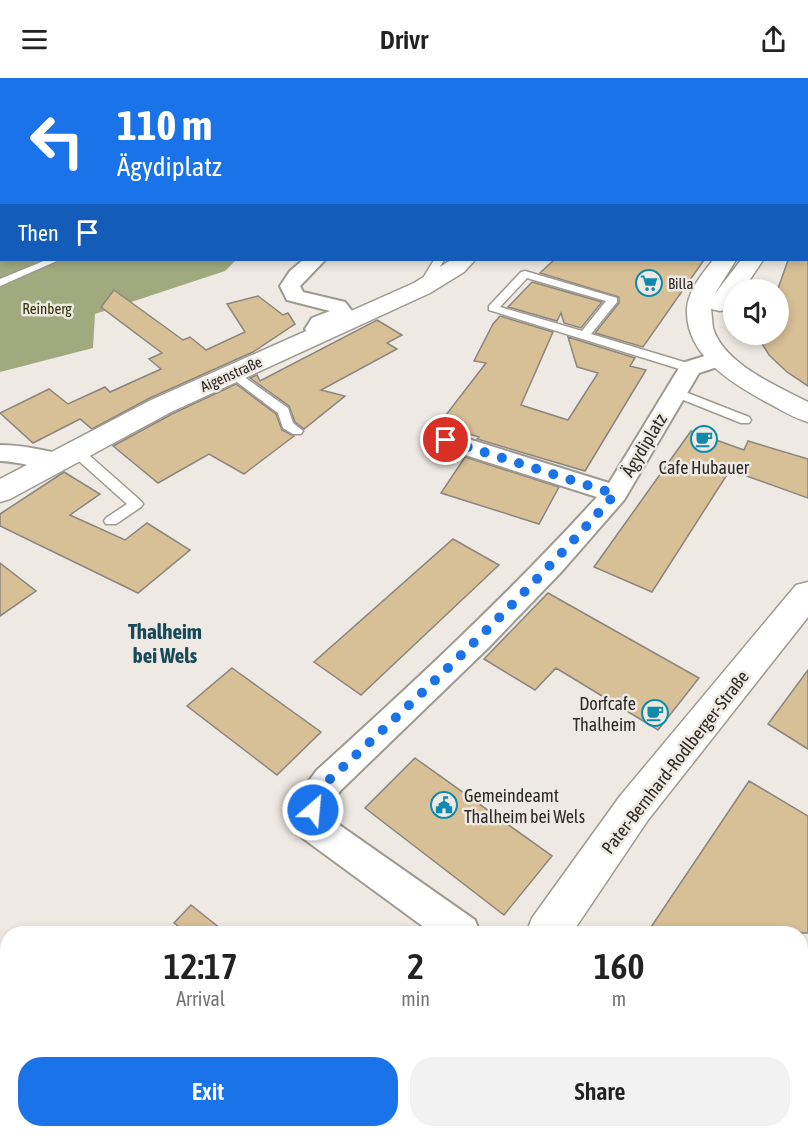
<!DOCTYPE html>
<meta charset="utf-8">
<style>
body{margin:0;font-family:"Asap Condensed",sans-serif;background:#f2f2f2;color:#222;height:100vh;display:flex;flex-direction:column;font-size:22px;white-space:nowrap}
*{box-sizing:border-box;margin:0}
p{font-size:20px;color:#767676}
.icon{flex:none;width:33px;height:33px;fill:none;stroke:currentColor;stroke-width:2;stroke-linecap:round;stroke-linejoin:round}
.map{position:relative;flex:1;overflow:hidden}
.side{position:absolute;left:0px;top:848px;width:808px;height:212px;display:flex;flex-direction:column;background:#fff;border-radius:24px 24px 0 0;box-shadow:0 3px 9px #0003}
.side>*{flex:none}
.banner{position:absolute;left:0px;top:0px;width:808px;height:183px;box-shadow:0 3px 9px #0003;background:#1a73e8;color:#fff;overflow:hidden}
.fabs{position:absolute;left:723px;top:201px;display:grid;gap:12px}
.fabs a{display:grid;place-items:center;width:66px;height:66px;border-radius:50%;background:#fff;box-shadow:0 3px 9px #0003;font-size:30px}
.pin{position:absolute;display:grid;place-items:center;width:51px;height:51px;color:#fff;margin:-26px;border:3px solid #fff;border-radius:50%;box-shadow:0 2px 6px #0007}
.me{position:absolute;width:66px;margin:-33px;rotate:27deg;stroke-linejoin:round;filter:drop-shadow(0 0 4px #0008)}
.turn{display:flex;align-items:center;gap:21px;height:126px;padding:0 18px;font-size:27px}
.turn .icon{width:78px;height:78px;stroke-width:2.5}
.turn b{display:block;font-size:42px;line-height:51px}
.then{display:flex;align-items:center;height:57px;padding:0 18px;background:#0003;gap:12px;font-size:22px}
.eta{display:flex;justify-content:space-evenly;align-items:center;height:102px;text-align:center}
.eta b{font-size:36px;font-weight:600;line-height:42px}
.primary-button{display:flex;gap:12px;margin-top:auto;padding:12px 18px}
.primary-button a{flex:1;height:69px;border-radius:24px;background:#1a73e8;color:#fff;font-size:24px;font-weight:600;line-height:69px;text-align:center}
.primary-button a+a{background:#f2f2f2;color:#222}
header{display:flex;justify-content:space-between;align-items:center;height:78px;padding:0 18px;background:#fff;font-size:27px;font-weight:600}
.map>svg:first-child{display:block}
</style>
<header><svg class="icon" aria-label="menu" viewBox="0 0 24 24"><path d="M4 6h16M4 12h16M4 18h16"/></svg>Drivr<svg class="icon" aria-label="share" viewBox="0 0 24 24"><path d="M12 15V3M7 8l5-5 5 5M5 13v7h14v-7"/></svg></header>
<div class="map">
<svg width="808" height="1058" viewBox="0 0 808 1058">
<rect width="100%" height="100%" fill="#eee9e2"/>
<path fill="#a1aa7f" d="M256 0H626V1L254 2Z
M0 98 2 182H236L225 193 95 236 93 270 0 294Z"/>
<path fill="#d7bf96" stroke="#8a857e" stroke-width="1.5" d="M554 182H704L643 269 595 255 619 225V219L540 195Z
M788 182H808V308L787 294 769 277 756 256H778V211Z
M532 204 602 224 581 250 564 245 561 235 557 243 508 229Z
M114 212 183 262 190 259 206 272 245 254 227 226 258 218 283 237 288 235 295 246 253 274 150 320 92 351 80 341 33 365 0 335 49 311 68 326 105 309 110 314 161 291 149 281 162 275 101 229Z
M500 238 553 254 521 327 568 342 598 295 577 289 568 259 635 280 630 288 646 292 585 393 477 361 479 359 439 346 486 285 474 283 493 246Z
M377 242 402 257 387 265 397 271 321 312 345 318 304 351 295 344 289 328 250 300 257 297 260 303Z
M236 306 276 336 282 352 294 358 244 396 209 376 158 405 113 368 172 336Z
M691 353 744 372 748 363 808 381V420L730 392 652 514 594 489Z
M465 379 559 409 539 446 441 415Z
M64 394 100 416 70 437 125 462 147 445 190 472 138 515 0 448V436Z
M453 461 499 487 361 617 314 584Z
M0 485 36 513 0 538Z
M548 515 699 600 658 652 556 590 535 612 484 581Z
M232 590 321 654 277 697 187 628Z
M808 592V671L768 646Z
M415 680 552 778 504 837 365 730Z
M749 703 808 738V855H647Z
M191 827 226 855H187L174 845Z"/>
<g fill="none" stroke-linecap="round" stroke-linejoin="round">
<defs>
<path id="lane" d="M808 40V46L807 47V41Z
M46 182H59L0 208V201Z
M434 182H444L426 212H418L417 210Z
M525 193 617 220V224L591 256 694 287 696 290 690 294 686 293 489 232V228L521 194ZM527 200 606 223 582 253 500 229Z
M233 291 288 330 293 345 303 353 301 356H293L283 350 278 335 229 298 227 295Z
M675 310 749 339 751 342 749 345H741L671 317V311Z
M76 369 81 370 141 423 143 426 141 429 116 446H106L104 443 106 440 127 426 71 376 70 373 71 370Z"/>
<path id="street" d="M31 0H52L53 2H32Z
M78 0H95L77 2Z
M512 0H528V2H513Z
M303 182H325L300 208 303 214 345 224 352 233 347 242 328 249 332 256 329 261C317 263 312 261 305 251L312 240 330 233 287 222 280 208 290 193Z
M718 274 726 276 729 281 726 286 699 295 624 422 563 492 489 569 341 712 332 724 328 739 475 842 480 855H432L297 756 292 745 305 708 317 692C414 604 509 516 597 419L437 368 434 362 437 356 446 354 609 405 682 285Z
M0 367C22 367 44 372 65 377L68 383 65 389C45 394 21 383 0 383Z"/>
<path id="secondary" d="M807 99H808V111H807Z
M451 182H475L464 194 430 215 171 334 10 421 0 424V401L151 322 414 205Z
M713 182H736L714 217 741 182H763L743 212H734V224L729 231 720 233 711 231C712 237 712 244 713 250 724 286 777 308 808 324V344C794 340 783 333 770 326 734 307 685 278 687 231 688 213 702 196 713 182Z
M808 504V539L648 742 572 855H526L532 840 620 718 796 507Z
M414 1052H462L460 1058H411Z"/>
</defs>
<use href="#lane" stroke="#9e9a92" stroke-width="3"/>
<use href="#street" stroke="#9e9a92" stroke-width="4"/>
<use href="#secondary" stroke="#9e9a92" stroke-width="3"/>
<use href="#lane" fill="#fff" fill-rule="evenodd"/>
<use href="#street" fill="#fff" fill-rule="evenodd"/>
<use href="#secondary" fill="#fff" fill-rule="evenodd"/>
</g>
<g fill="none" stroke-linecap="round" stroke-linejoin="round">
<path stroke="#1a73e8" stroke-width="10" stroke-dasharray="0 18" d="M313 732 317 718 329 702C428 610 526 518 615 416L446 362"/>
</g>
<defs>
<symbol id="supermarket-ring" viewBox="-11 -11 22 22"><circle r="9.5" fill="#eee9e2" stroke="#0f8aad" stroke-width="1.5"/><path d="M-6-5.5h2.5l.6 2H6L4.5 2H-2.5L-4.4-4H-6ZM-1.5 3.2a1.3 1.3 0 1 0 .1 0ZM3 3.2a1.3 1.3 0 1 0 .1 0Z" fill="#0f8aad"/></symbol>
<symbol id="cafe-ring" viewBox="-11 -11 22 22"><circle r="9.5" fill="#eee9e2" stroke="#0f8aad" stroke-width="1.5"/><path d="M-5.5-4.5H6V0H3Q3 3.5 0 3.5H-2.5Q-5.5 3.5-5.5 0ZM3-3.2v2h1.7v-2ZM-6 4.5H4V6H-6Z" fill="#0f8aad"/></symbol>
<symbol id="civic-ring" viewBox="-11 -11 22 22"><circle r="9.5" fill="#eee9e2" stroke="#0f8aad" stroke-width="1.5"/><path d="M-.6-6.5H3V-4.5H.6V-3L4-1V1h2V6H-6V1h2V-1L-.6-3ZM-1.2 2.5V6h2.4V2.5Z" fill="#0f8aad"/></symbol>
</defs>
<g fill-rule="evenodd">
<use href="#supermarket-ring" x="634" y="190" width="30" height="30"/>
<use href="#cafe-ring" x="689" y="346" width="30" height="30"/>
<use href="#cafe-ring" x="640" y="620" width="30" height="30"/>
<use href="#civic-ring" x="429" y="712" width="30" height="30"/>
</g>
<g text-anchor="middle" dominant-baseline="central" stroke-width="5" stroke-linejoin="round" paint-order="stroke">
<g font-size="15" fill="#2c2a27" stroke="#eee9e2" text-anchor="start">
<text x="668" y="205">Billa</text>
</g>
<g font-size="15" fill="#2d3400" stroke="#eee9e2">
<text x="47" y="230">Reinberg</text>
</g>
<g font-size="15" fill="#2c2a27" stroke="#eee9e2">
<text transform="translate(231 296) rotate(-24)">Aigenstraße</text>
</g>
<g font-size="18" fill="#2c2a27" stroke="#eee9e2">
<text transform="translate(644 367) rotate(-59)">Ägydiplatz</text>
<text transform="translate(675 684) rotate(-52)">Pater-Bernhard-Rodlberger-Straße</text>
</g>
<g font-size="18" fill="#2c2a27" stroke="#eee9e2">
<text x="704" y="389">Cafe Hubauer</text>
<text x="636" y="625" text-anchor="end">Dorfcafe<tspan x="636" dy="21">Thalheim</tspan></text>
<text x="464" y="717" text-anchor="start">Gemeindeamt<tspan x="464" dy="21">Thalheim bei Wels</tspan></text>
</g>
<g font-size="21" font-weight="bold" fill="#16495a" stroke="#eee9e2">
<text x="165" y="553">Thalheim<tspan x="165" dy="24">bei Wels</tspan></text>
</g>
</g>
</svg>
<div class="fabs">
<a><svg class="icon" aria-label="sound" viewBox="0 0 24 24"><path d="M4 9h4l5-4v14l-5-4H4zM17 9q2 3 0 6"/></svg></a>
</div>
<div class="pin" style="left:446px;top:362px;background:#d93025"><svg class="icon" aria-label="arrive" viewBox="0 0 24 24"><path d="M6 21V4h12l-3 4 3 4H6"/></svg></div>
<svg class="me" style="left:313px;top:732px" viewBox="-20 -20 40 40"><circle r="17" fill="#1a73e8" stroke="#fff" stroke-width="3"/><path d="M0-11L8 9 0 5-8 9z" fill="#fff"/></svg>
<div class="banner">
<div class="turn"><svg class="icon" aria-label="left" viewBox="0 0 24 24"><path d="M17 20v-9H6M10 6l-5 5 5 5"/></svg><div><b>110 m</b>Ägydiplatz</div></div>
<div class="then">Then<svg class="icon" aria-label="arrive" viewBox="0 0 24 24"><path d="M6 21V4h12l-3 4 3 4H6"/></svg></div>
</div>
<section class="side">
<div class="eta">
<div><b>12:17</b><p>Arrival</p></div>
<div><b>2</b><p>min</p></div>
<div><b>160</b><p>m</p></div>
</div>
<div class="primary-button"><a>Exit</a><a>Share</a></div>
</section>
</div>
